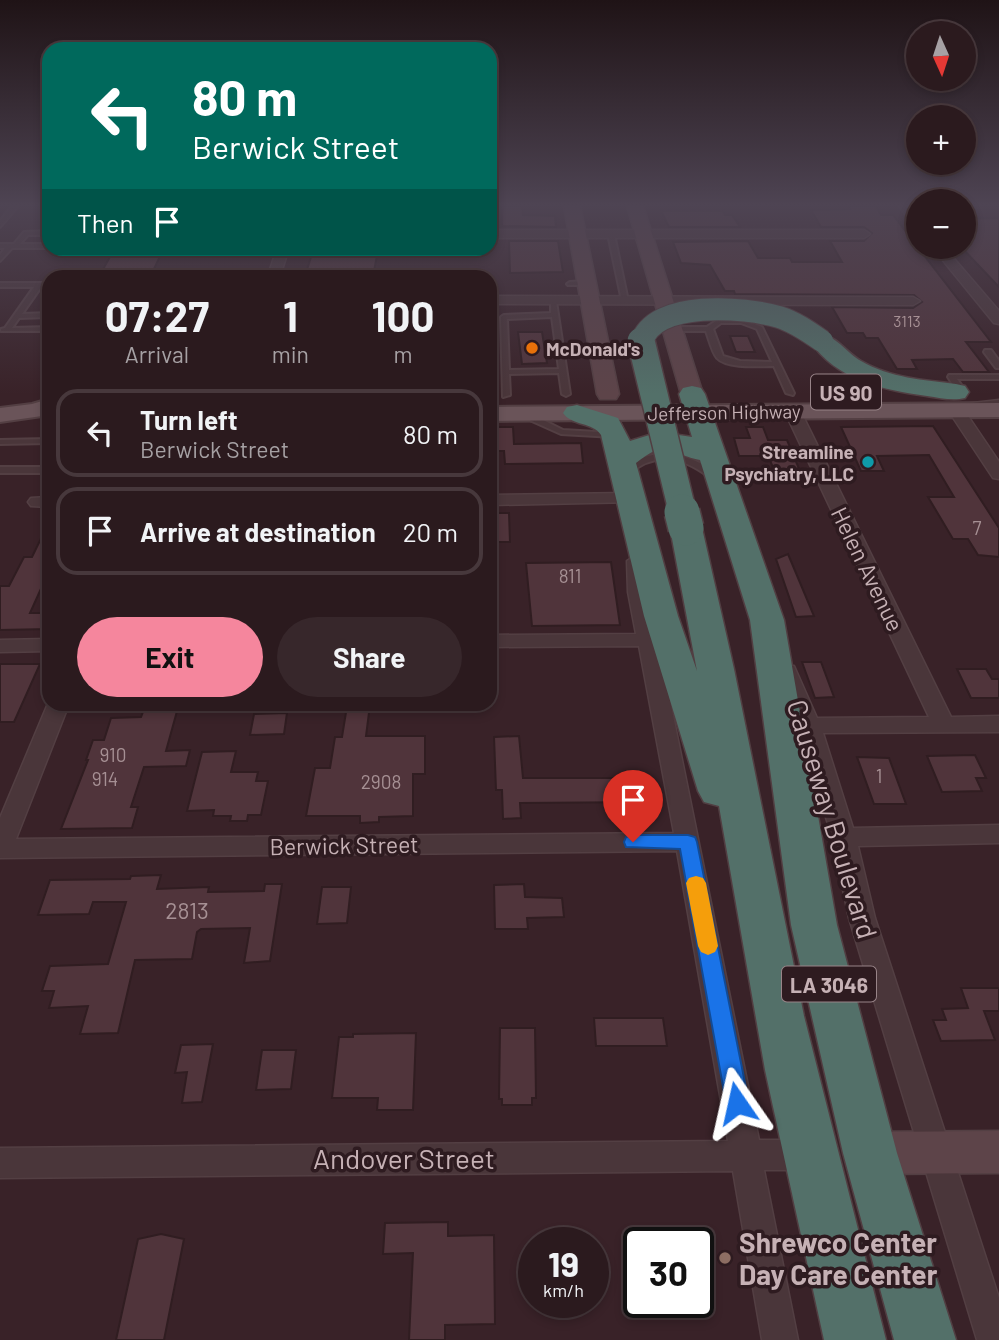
<!DOCTYPE html>
<meta charset="utf-8">
<style>
body{margin:0;font-family:Barlow,sans-serif;background:#37272b;color:#f1f3f6;height:100vh;display:flex;flex-direction:column;font-size:26px;white-space:nowrap}
*{box-sizing:border-box;margin:0}
p{font-size:23px;color:#a6a1a4}
.icon{flex:none;width:38px;height:38px;fill:none;stroke:currentColor;stroke-width:2;stroke-linecap:round;stroke-linejoin:round}
.map{position:relative;flex:1;overflow:hidden}
.drawer{position:absolute;left:42px;top:270px;width:455px;height:441px;display:flex;flex-direction:column;background:#2b1a1e;border-radius:21px;box-shadow:0 4px 10px #0003,0 0 0 2px #47383c}
.drawer>*{flex:none}
.top-card{position:absolute;left:42px;top:42px;width:455px;height:214px;border-radius:21px;box-shadow:0 4px 10px #0003,0 0 0 2px #47383c;background:#00695c;color:#fff;overflow:hidden}
.needle{width:46px;rotate:177deg}
.fabs{position:absolute;left:906px;top:21px;display:grid;gap:14px}
.fabs a{display:grid;place-items:center;width:70px;height:70px;border-radius:50%;background:#2b1a1e;box-shadow:0 4px 10px #0003,0 0 0 2px #47383c;font-size:35px}
.speed{position:absolute;left:518px;top:1227px;display:flex;gap:14px;font-size:35px;font-weight:700;text-align:center}
.speed>*{display:grid;place-content:center;width:91px;height:91px;border-radius:50%;background:#2b1a1e;box-shadow:0 4px 10px #0003,0 0 0 2px #47383c;line-height:1}
.speed small{font-size:18px;font-weight:400}
.speed .limit{border:4px solid #111;border-radius:10px;background:#fff;color:#111}
.pin{position:absolute;display:grid;place-items:center;width:60px;height:60px;color:#fff;margin:-72px -30px;border-radius:50% 50% 50% 0;rotate:-45deg;box-shadow:0 0 7px #0007}
.pin .icon{rotate:45deg}
.me{position:absolute;width:77px;margin:-38px;rotate:349deg;stroke-linejoin:round;filter:drop-shadow(0 0 5px #0008)}
.turn{display:flex;align-items:center;gap:24px;height:147px;padding:0 35px;font-size:32px}
.turn .icon{width:91px;height:91px;stroke-width:2.5}
.turn b{display:block;font-size:49px;line-height:60px}
.then{display:flex;align-items:center;height:66px;padding:0 35px;background:#0003;gap:14px;font-size:26px}
.eta{display:flex;justify-content:space-evenly;align-items:center;height:119px;text-align:center}
.eta b{font-size:42px;font-weight:700;line-height:49px}
.cta{display:flex;gap:14px;margin-top:auto;padding:14px 35px}
.cta a{flex:1;height:80px;border-radius:42px;background:#f5869d;color:#111;font-size:28px;font-weight:700;line-height:80px;text-align:center}
.cta a+a{background:#37272b;color:#f1f3f6}
ul{padding:0;list-style:none}
li{display:flex;align-items:center;gap:21px;height:88px;margin:0 14px 10px;padding:0 21px;border:4px solid #47383c;border-radius:21px}
li div{flex:1}
li b{display:block;font-size:26px}
li em{font-style:normal}
.map>svg:first-child{display:block}
</style>
<div class="map">
<svg width="999" height="1340" viewBox="0 0 999 1340">
<rect width="100%" height="100%" fill="#392228"/>
<path fill="#50343b" stroke="#301d21" stroke-width="2" d="M502 206H522L523 215 555 216 556 227 502 226Z
M849 206H876L881 215H893L991 342H966L989 372H963L953 359 912 360 917 369H897L878 338H866L863 333H847L832 307 913 308 922 302 914 295 735 294 734 291H725L710 265 681 263 673 242 748 241 758 258H790L792 262H842L830 241H864L872 233 864 227H821L811 210 850 209Z
M661 211H723L725 215H732L740 227H669Z
M999 218V287L963 249 964 219Z
M509 241H558L563 272 510 273Z
M115 248H164L153 271H102Z
M377 256 373 276H305L311 257Z
M518 332H542L547 363 522 364Z
M730 336H748L755 352H736Z
M933 426 999 528V557L978 555 968 539H953L928 497H954L929 455 877 456 884 471H861L841 427Z
M490 427H513L514 444 581 443 583 463 505 464 504 451H490Z
M746 427H763L768 440H787L800 471 775 472 768 456H739L734 438H750Z
M490 513H509L510 542H490Z
M49 522V571L30 613H49V629L0 630V586H9L24 557H32Z
M788 554 814 616 796 617 776 559Z
M611 562 620 625 532 626 526 563Z
M802 662H821L834 697 815 698Z
M0 664H40L14 722H0Z
M957 669H986L992 679H999V698H971Z
M146 704H179L166 751 190 750 186 766 144 767 131 807H138L132 828 61 829 88 760H86L93 740H104L111 718 141 717Z
M370 705 366 736H425V774H413V816L379 817V822L360 823V816H306L315 768H330L335 737H342L347 706Z
M287 713 284 734 250 735 254 714Z
M519 736 523 778H649L652 802 520 803 521 818 503 819 502 790H496L494 737Z
M236 751 231 772H258L256 781H268L261 815H248L247 821H230L231 816H213L214 810 187 811 202 752Z
M975 755 986 778H976L982 791 942 792 927 756Z
M857 757 889 758 906 804H874Z
M161 875 157 889 209 887 208 892 264 891 265 884H282L270 961 244 963 250 928 201 929 197 932 192 959 135 960 118 1033 80 1034 88 1006 49 1008 54 991H42L50 966 108 964 126 902H93L89 914 38 915 50 880 130 879 131 876Z
M524 884 525 897 562 898 564 917 527 918 528 929H495L494 885Z
M322 887H351L347 923 317 924Z
M961 988H999V1011H984L995 1040 941 1041 933 1020H946L942 1009 968 1008Z
M594 1018H663L667 1046H596Z
M500 1028H535L536 1098H532V1105H502V1099H499Z
M416 1033 413 1110H377L378 1098H332L339 1037H353V1034Z
M213 1044 202 1102 182 1103 187 1072 175 1073 181 1045Z
M262 1050H296L291 1089 256 1090Z
M448 1222V1236L494 1235 495 1324 445 1325V1340H409L413 1253 383 1254 385 1223Z
M161 1234 184 1239 164 1340H116L138 1239Z"/>
<g fill="none" stroke-linecap="round" stroke-linejoin="round">
<defs>
<path id="lane" d="M12 206H18L0 227V221Z
M49 231V235H28L20 244H49V248H12L0 261V255L5 248H0V244H14L24 232Z
M611 232 614 234 628 301 625 303 622 301 608 234Z
M220 248H284L286 250 283 252Z
M114 274 117 276H108L109 275Z
M142 274 145 276H136L137 275Z
M570 282 586 281 589 283 586 285H568L567 284Z
M0 283H49V287H41L22 314 49 313V317L19 318 12 328 49 327V331H1V329L5 328 34 287H0Z
M551 300 556 301 570 394 566 396 562 394 559 373 509 374 510 395 503 397 501 317 504 315 551 313ZM552 317 559 369 509 370 507 319Z
M719 319H742L762 327 794 393 793 395 786 393 774 366C760 366 727 369 717 358 712 352 709 339 706 331H674L671 329 674 327H707ZM721 323H741L757 329 772 362 740 361 723 356 713 329Z
M985 350H991L999 361V368H996L984 352Z
M949 375H999V379H957L966 392 962 394H959L948 377Z
M523 413H529L563 430 614 433 618 435 614 437 561 434 523 417Z
M49 439V443L0 444V440Z
M657 454C679 454 700 459 716 475L712 478 709 477C683 457 655 451 629 474H623L622 472C632 461 642 457 657 454Z
M0 467H49V473H0Z"/>
<path id="street" d="M899 206H910L919 216V227L915 226Z
M490 230H864L870 234 864 238H490Z
M932 247H944L999 311V324L994 323Z
M277 248H289L280 276H268Z
M490 296 913 297 920 301 913 305 490 304Z
M999 400V410L966 413 999 462V479L993 478 948 410 956 405Z
M793 407 801 412 951 717 999 716V732L823 733 853 828 999 825V843L858 846 875 918 999 1298V1340H977L849 918 832 837 798 726 776 671 780 666H794L817 718 929 717 785 412Z
M630 493 636 494 639 498 636 502 490 505V495Z
M49 497V507L31 506 28 502 31 498Z
M636 555 645 561 648 592 759 1140H809L820 1144 825 1155 820 1166 809 1170H764L798 1340H762L733 1171 0 1178V1148L728 1141 677 851 0 858V818L49 701V704H69L16 839 674 833 639 646 490 647V635L636 634 628 592 627 561Z
M49 639V651L0 652V640Z"/>
<path id="secondary" d="M564 206H580L619 394 616 399H600L597 394Z
M627 206H643L703 394 700 399H684L681 394Z
M999 1131V1173L870 1174 854 1168 848 1153 854 1138 870 1132Z"/>
<path id="primary" d="M49 399V415L0 422V408L32 404Z
M999 403V417L490 421V407Z"/>
<path id="highway" d="M822 334C838 338 847 353 861 361 890 378 924 380 956 384L965 386 969 392 965 398C953 401 940 398 927 396 883 390 836 380 810 341L813 336Z
M692 386 701 388 705 394 784 620 837 925 897 1153 956 1340H894L843 1153 791 925 750 620 700 460C669 454 668 437 636 463L678 616 697 671 670 528 675 521 686 519 697 521 702 528 734 669 804 1016 886 1340H824L765 1070 719 806 704 802 698 791 644 616 601 435C593 422 572 426 563 413L567 407 577 405 618 418 630 441 659 432 692 437 679 394 683 388Z"/>
</defs>
<use href="#lane" stroke="#533f43" stroke-width="4"/>
<use href="#street" stroke="#533f43" stroke-width="3"/>
<use href="#secondary" stroke="#533f43" stroke-width="3"/>
<use href="#primary" stroke="#533f43" stroke-width="4"/>
<use href="#highway" stroke="#513e42" stroke-width="3"/>
<use href="#lane" fill="#4a363a" fill-rule="evenodd"/>
<use href="#street" fill="#4a363a" fill-rule="evenodd"/>
<use href="#secondary" fill="#5d4449" fill-rule="evenodd"/>
<use href="#primary" fill="#6a5459" fill-rule="evenodd"/>
<use href="#highway" fill="#537069" fill-rule="evenodd"/>
<defs>
<path id="highway-bridge-far2" d="M641 343C654 299 745 307 779 317 795 322 809 332 822 341"/>
<path id="highway-bridge-far1" d="M641 341 683 514"/>
<path id="highway-bridge" d="M682 512 686 528"/>
</defs>
<use href="#highway-bridge-far2" stroke="#513e42" stroke-width="24" stroke-linecap="butt"/>
<use href="#highway-bridge-far1" stroke="#513e42" stroke-width="30" stroke-linecap="butt"/>
<use href="#highway-bridge" stroke="#513e42" stroke-width="38" stroke-linecap="butt"/>
<use href="#highway-bridge-far2" stroke="#537069" stroke-width="22"/>
<use href="#highway-bridge-far1" stroke="#537069" stroke-width="27"/>
<use href="#highway-bridge" stroke="#537069" stroke-width="35"/>
</g>
<linearGradient id="sky" x2="0" y2="1"><stop stop-color="#1f1316"/><stop offset="0.52" stop-color="#4e4453"/><stop offset="1" stop-color="#4e4453" stop-opacity="0"/></linearGradient>
<rect width="999" height="394" fill="url(#sky)"/>
<path fill="#1a73e8" stroke="#114b97" stroke-width="2" d="M633 835H688L695 837 697 842 749 1103 746 1110 737 1113 729 1110 726 1103 680 849 626 847 624 842 626 837Z"/>
<path fill="#f59e0b" d="M696 876 703 878 706 883 718 946 715 952 708 955 701 952 698 946 686 883 689 878Z"/>
<circle fill="#e8710a" stroke="#2e1b20" stroke-width="2.5" cx="532" cy="348" r="7"/>
<circle fill="#0f9aa8" stroke="#2e1b20" stroke-width="2.5" cx="868" cy="462" r="7"/>
<circle fill="#8d6e63" stroke="#2e1b20" stroke-width="2.5" cx="725" cy="1258" r="7"/>
<g text-anchor="middle" dominant-baseline="central" stroke-width="7" stroke-linejoin="round" paint-order="stroke">
<g font-size="16" fill="#a69094">
<text x="907" y="320">3113</text>
</g>
<g font-size="19" font-weight="bold" fill="#c6b1b5" stroke="#2e1b20" text-anchor="start">
<text x="546" y="348">McDonald's</text>
<text x="854" y="451" text-anchor="end">Streamline<tspan x="854" dy="22">Psychiatry, LLC</tspan></text>
</g>
<g font-size="19" fill="#c6b1b5" stroke="#2e1b20">
<text transform="translate(724 412) rotate(-1)">Jefferson Highway</text>
</g>
<g font-size="19" fill="#a69094">
<text x="977" y="527">7</text>
<text x="570" y="575">811</text>
<text x="113" y="754">910</text>
<text x="879" y="775">1</text>
<text x="105" y="778">914</text>
<text x="381" y="781">2908</text>
</g>
<g fill="#2e1b20" stroke="#988488" stroke-width="2">
<rect x="811" y="374.5" width="70" height="35" rx="5"/>
<rect x="782" y="966.5" width="94" height="35" rx="5"/>
</g>
<g font-size="21" font-weight="bold" fill="#c6b1b5">
<text x="846" y="392">US 90</text>
<text x="829" y="984">LA 3046</text>
</g>
<g font-size="23" fill="#c6b1b5" stroke="#2e1b20">
<text transform="translate(868 569) rotate(64)">Helen Avenue</text>
<text transform="translate(344 845) rotate(-1)">Berwick Street</text>
</g>
<g font-size="23" fill="#a69094">
<text x="187" y="910">2813</text>
</g>
<g font-size="28" fill="#c6b1b5" stroke="#2e1b20">
<text transform="translate(833 819) rotate(73)">Causeway Boulevard</text>
<text x="404" y="1158">Andover Street</text>
</g>
<g font-size="28" font-weight="bold" fill="#c6b1b5" stroke="#2e1b20" text-anchor="start">
<text x="739" y="1242">Shrewco Center<tspan x="739" dy="32">Day Care Center</tspan></text>
</g>
</g>
</svg>
<div class="fabs">
<a><svg class="needle" viewBox="-14 -14 28 28"><path d="M0-13l5 13h-10z" fill="#e53935"/><path d="M0 13l5-13h-10z" fill="#a6a1a4"/></svg></a>
<a>+</a>
<a>−</a>
</div>
<div class="speed"><div>19<small>km/h</small></div><div class="limit">30</div></div>
<div class="pin" style="left:633px;top:842px;background:#d93025"><svg class="icon" aria-label="arrive" viewBox="0 0 24 24"><path d="M6 21V4h12l-3 4 3 4H6"/></svg></div>
<svg class="me" style="left:737px;top:1103px" viewBox="-20 -20 40 40"><path d="M0-17L14 15 0 8-14 15z" fill="#1a73e8" stroke="#fff" stroke-width="4"/></svg>
<div class="top-card">
<div class="turn"><svg class="icon" aria-label="left" viewBox="0 0 24 24"><path d="M17 20v-9H6M10 6l-5 5 5 5"/></svg><div><b>80 m</b>Berwick Street</div></div>
<div class="then">Then<svg class="icon" aria-label="arrive" viewBox="0 0 24 24"><path d="M6 21V4h12l-3 4 3 4H6"/></svg></div>
</div>
<section class="drawer">
<div class="eta">
<div><b>07:27</b><p>Arrival</p></div>
<div><b>1</b><p>min</p></div>
<div><b>100</b><p>m</p></div>
</div>
<ul>
<li><svg class="icon" aria-label="left" viewBox="0 0 24 24"><path d="M17 20v-9H6M10 6l-5 5 5 5"/></svg><div><b>Turn left</b><p>Berwick Street</p></div><em>80 m</em></li>
<li><svg class="icon" aria-label="arrive" viewBox="0 0 24 24"><path d="M6 21V4h12l-3 4 3 4H6"/></svg><div><b>Arrive at destination</b></div><em>20 m</em></li>
</ul>
<div class="cta"><a>Exit</a><a>Share</a></div>
</section>
</div>
